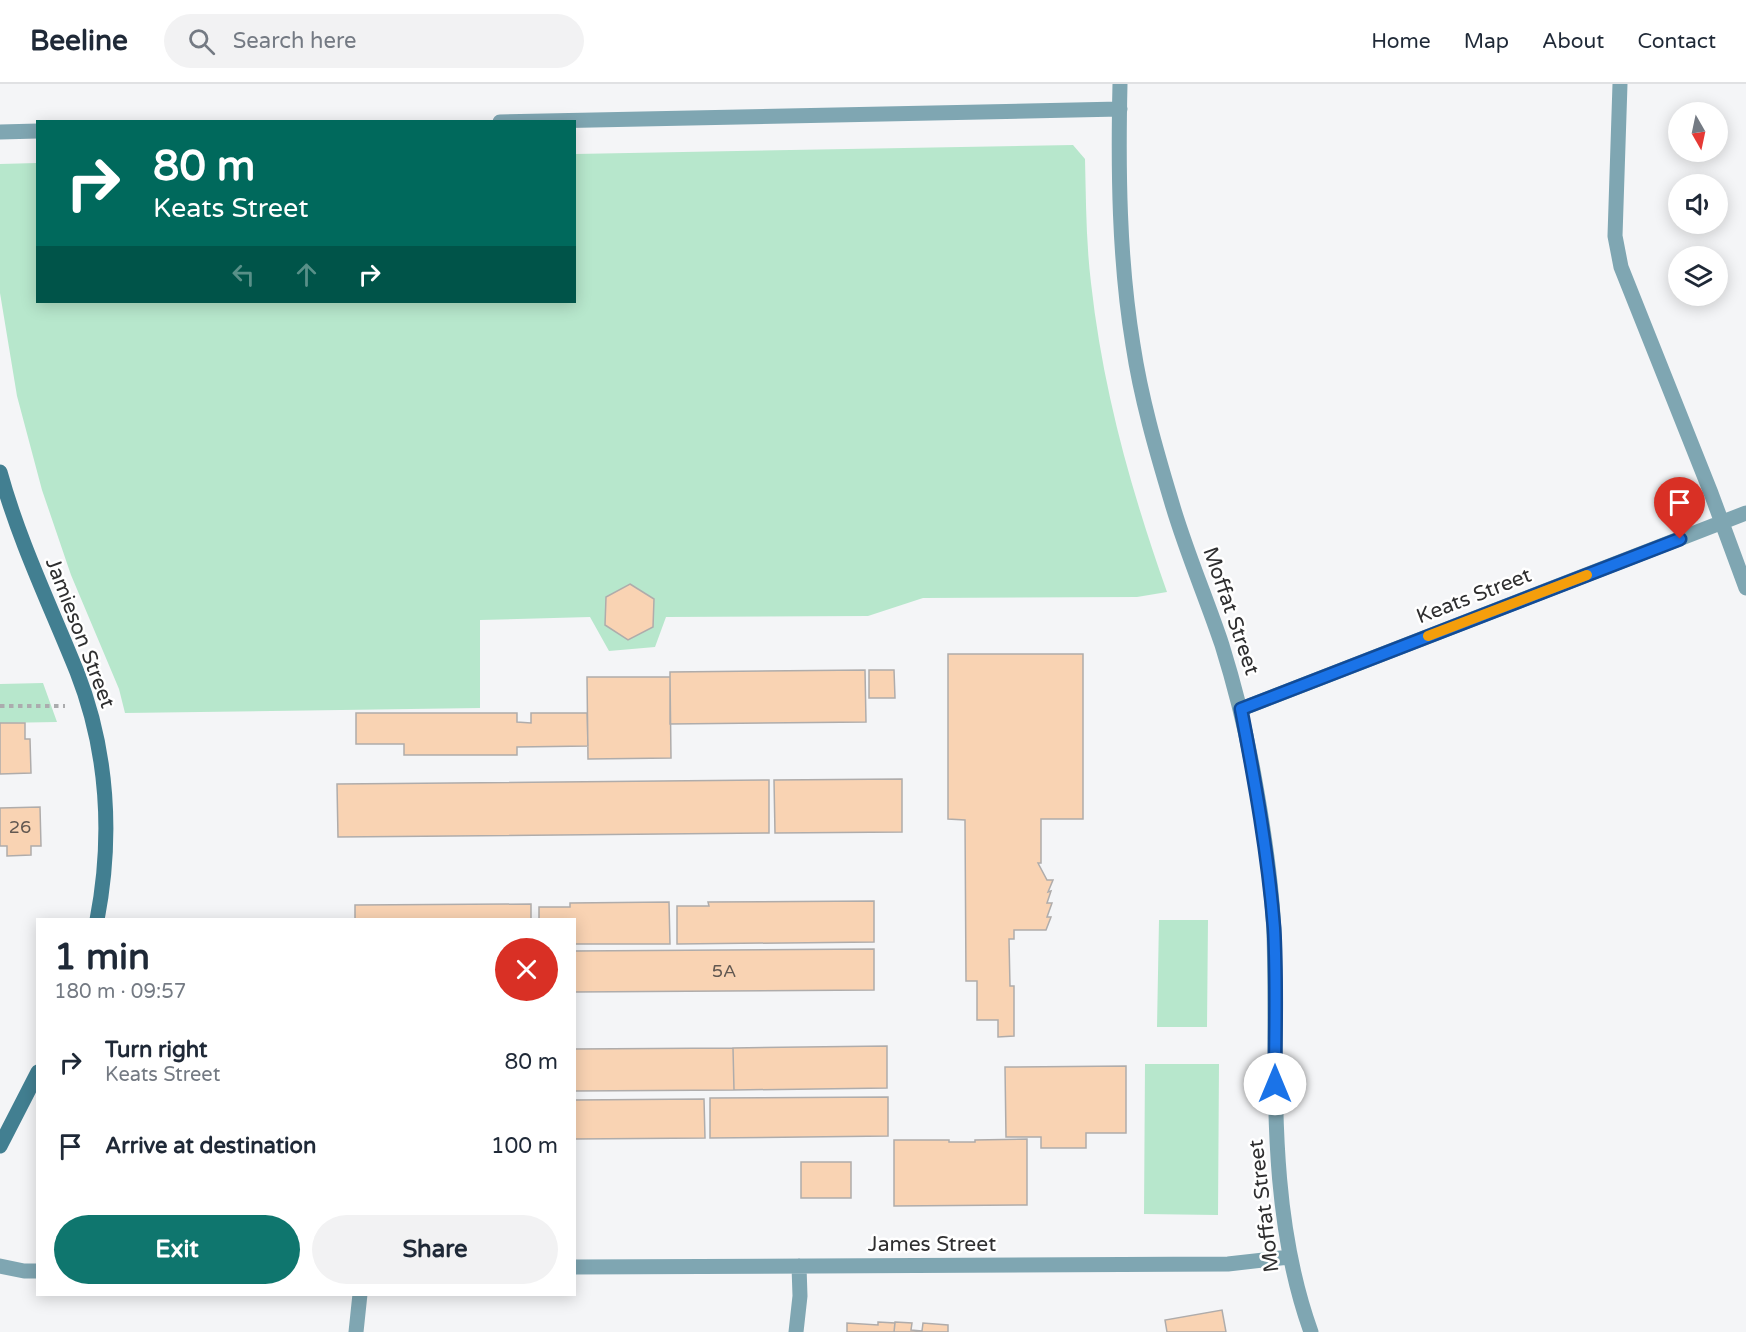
<!DOCTYPE html>
<meta charset="utf-8">
<style>
body{margin:0;font-family:"Varela Round",sans-serif;background:#f2f2f3;color:#1f2937;height:100vh;display:flex;flex-direction:column;font-size:22px;white-space:nowrap}
*{box-sizing:border-box;margin:0}
p{font-size:20px;color:#747a83}
.icon{flex:none;width:33px;height:33px;fill:none;stroke:currentColor;stroke-width:2;stroke-linecap:round;stroke-linejoin:round}
.map{position:relative;flex:1;overflow:hidden}
.sheet{position:absolute;left:36px;top:834px;width:540px;height:378px;display:flex;flex-direction:column;background:#fff;border-radius:0px;box-shadow:0 3px 15px #0003}
.sheet>*{flex:none}
.guide{position:absolute;left:36px;top:36px;width:540px;height:183px;border-radius:0px;box-shadow:0 3px 15px #0003;background:#00695c;color:#fff;overflow:hidden}
.needle{width:39px;rotate:171deg}
.controls{position:absolute;left:1668px;top:18px;display:grid;gap:12px}
.controls a{display:grid;place-items:center;width:60px;height:60px;border-radius:50%;background:#fff;box-shadow:0 3px 15px #0003;font-size:30px}
.pin{position:absolute;display:grid;place-items:center;width:51px;height:51px;color:#fff;margin:-62px -26px;border-radius:50% 50% 50% 0;rotate:-45deg;box-shadow:0 0 6px #0007}
.pin .icon{rotate:45deg}
.me{position:absolute;width:66px;margin:-33px;rotate:0deg;stroke-linejoin:round;filter:drop-shadow(0 0 4px #0008)}
.turn{display:flex;align-items:center;gap:21px;height:126px;padding:0 18px;font-size:27px}
.turn .icon{width:78px;height:78px;stroke-width:2.5}
.turn b{display:block;font-size:42px;line-height:51px}
.lanes{display:flex;align-items:center;height:57px;padding:0 18px;background:#0003;justify-content:center;gap:30px;direction:ltr}
.lanes .off{opacity:.35}
.round{display:grid;place-items:center;flex:none;width:63px;height:63px;border-radius:32px;background:#f2f2f3}
.head{display:flex;align-items:center;justify-content:space-between;height:102px;padding:0 18px}
h1{font-size:36px;font-weight:700;line-height:45px}
.cta{display:flex;gap:12px;margin-top:auto;padding:12px 18px}
.cta a{flex:1;height:69px;border-radius:36px;background:#0f766e;color:#fff;font-size:24px;font-weight:700;line-height:69px;text-align:center}
.cta a+a{background:#f2f2f3;color:#1f2937}
ul{padding:0;list-style:none}
li{display:flex;align-items:center;gap:18px;height:84px;padding:0 18px}
li div{flex:1}
li b{display:block;font-size:22px}
li em{font-style:normal}
header{display:flex;align-items:center;gap:36px;box-sizing:border-box;height:84px;padding:0 30px;background:#fff;border-bottom:2px solid #e0e1e3}
header strong{font-size:28px}
nav{display:flex;gap:33px;margin-inline-start:auto;font-size:21px}
.search{width:420px;height:54px;background:#f2f2f3;display:flex;align-items:center;gap:15px;box-sizing:border-box;padding:0 21px;border-radius:33px;color:#747a83;font-size:22px}
.map>svg:first-child{display:block}
</style>
<header>
<strong>Beeline</strong>
<div class="search"><svg class="icon" aria-label="search" viewBox="0 0 24 24"><circle cx="10" cy="10" r="6"/><path d="M15 15l6 6"/></svg>Search here</div>
<nav><a>Home</a><a>Map</a><a>About</a><a>Contact</a></nav>
</header>
<div class="map">
<svg width="1746" height="1248" viewBox="0 0 1746 1248">
<rect width="100%" height="100%" fill="#f4f5f7"/>
<path fill="#b7e7cc" d="M1073 61 1085 75C1086 116 1086 158 1091 199 1103 307 1131 406 1167 508L1137 513 923 514 868 532 666 533 655 563 609 567 590 533 480 536V624L125 629 119 605 71 491 42 406 17 312 0 209V80L37 79 38 218H574L575 70Z
M43 599 57 638 0 639V600Z
M1159 836H1208L1207 943H1157Z
M1145 980H1219L1218 1131 1144 1130Z"/>
<path fill="#f9d3b3" stroke="#afacab" stroke-width="1.5" d="M630 500 654 515 653 543 628 556 605 541 606 513Z
M948 570H1083V735H1041V779H1038L1047 796H1053L1048 808 1051 807 1047 819H1052L1047 833H1051L1046 846H1014V855H1009L1010 902H1014V952L998 953V936H977V897H966L965 736 948 735Z
M865 586 866 638 670 640V588Z
M869 586H894L895 614H869Z
M587 593H670L671 674 588 675Z
M356 629H517V638L531 639V629H587L588 662 517 663V671H404V660H356Z
M0 639H25V655H30L31 689 0 690Z
M902 695V748L775 749 774 696Z
M769 696V749L338 753 337 700Z
M40 723 41 762H31V771L7 772V762H0V724Z
M874 817V858L677 860V822H709L708 818Z
M669 818 670 860H574V836H539V823H570V819Z
M531 820V836H355V821Z
M874 865V906L574 908V867Z
M887 962V1004L734 1006 733 964Z
M733 964 734 1006 574 1007V965Z
M1126 982V1049H1086V1064H1041V1053H1006L1005 983Z
M888 1013V1052L710 1054V1014Z
M704 1015 705 1054 574 1055V1016Z
M1027 1055V1121L894 1122V1056H949V1058H975V1056Z
M801 1078H851V1114H801Z
M1222 1226 1226 1248H1167L1165 1236Z
M878 1238 895 1239 894 1248H847V1239L878 1241Z
M895 1238 912 1239 911 1246 922 1247 923 1239 948 1241V1248H894Z"/>
<g fill="none" stroke-linecap="round" stroke-linejoin="round">
<path stroke="#abacae" stroke-width="4" stroke-dasharray="4.5 4.5" stroke-linecap="butt" d="M0 622H65"/>
<path stroke="#7fa6b2" stroke-width="15" d="M1120 0C1118 86 1119 176 1133 261 1141 314 1156 366 1171 416 1185 465 1206 513 1222 561 1236 606 1247 651 1255 697 1264 747 1272 799 1274 850 1278 983 1265 1120 1311 1248
M1620 0 1615 152 1621 183 1711 409 1746 504
M500 38 1120 25
M0 48 38 47
M1241 625 1746 429
M0 1182 24 1187H38
M574 1183 1228 1180 1289 1173
M356 1248 360 1210
M796 1248 800 1212 799 1182"/>
<path stroke="#427f91" stroke-width="15" d="M0 388C19 457 50 521 77 588 108 667 113 753 97 836
M0 1062 38 988"/>
</g>
<g fill="none" stroke-linecap="round" stroke-linejoin="round">
<defs>
<path id="route" d="M1275 1000C1275 948 1277 896 1274 844 1268 770 1255 698 1241 625L1680 455"/>
</defs>
<use href="#route" stroke="#114b97" stroke-width="15"/>
<use href="#route" stroke="#1a73e8" stroke-width="10"/>
<path stroke="#f59e0b" stroke-width="10" d="M1428 552 1587 491"/>
</g>
<g text-anchor="middle" dominant-baseline="central" stroke-width="5" stroke-linejoin="round" paint-order="stroke">
<g font-size="18" fill="#625851">
<text x="20" y="743">26</text>
<text x="724" y="887">5A</text>
</g>
<g font-size="21" fill="#2f2f30" stroke="#fff">
<text transform="translate(1474 512) rotate(-21)">Keats Street</text>
<text transform="translate(1231 527) rotate(71)">Moffat Street</text>
<text transform="translate(80 549) rotate(69)">Jamieson Street</text>
<text transform="translate(1264 1122) rotate(-97)">Moffat Street</text>
<text x="932" y="1160">James Street</text>
</g>
</g>
</svg>
<div class="controls">
<a><svg class="needle" viewBox="-14 -14 28 28"><path d="M0-13l5 13h-10z" fill="#e53935"/><path d="M0 13l5-13h-10z" fill="#747a83"/></svg></a>
<a><svg class="icon" aria-label="sound" viewBox="0 0 24 24"><path d="M4 9h4l5-4v14l-5-4H4zM17 9q2 3 0 6"/></svg></a>
<a><svg class="icon" aria-label="layers" viewBox="0 0 24 24"><path d="M12 4l9 5-9 5-9-5zM3 14l9 5 9-5"/></svg></a>
</div>
<div class="pin" style="left:1680px;top:455px;background:#d93025"><svg class="icon" aria-label="arrive" viewBox="0 0 24 24"><path d="M6 21V4h12l-3 4 3 4H6"/></svg></div>
<svg class="me" style="left:1275px;top:1000px" viewBox="-20 -20 40 40"><circle r="19" fill="#fff"/><path d="M0-13L10 11 0 6-10 11z" fill="#1a73e8"/></svg>
<div class="guide">
<div class="turn"><svg class="icon" aria-label="right" viewBox="0 0 24 24"><path d="M7 20v-9h11M14 6l5 5-5 5"/></svg><div><b>80 m</b>Keats Street</div></div>
<div class="lanes"><svg class="icon off" aria-label="left" viewBox="0 0 24 24"><path d="M17 20v-9H6M10 6l-5 5 5 5"/></svg><svg class="icon off" aria-label="ahead" viewBox="0 0 24 24"><path d="M12 20V5M6 11l6-6 6 6"/></svg><svg class="icon" aria-label="right" viewBox="0 0 24 24"><path d="M7 20v-9h11M14 6l5 5-5 5"/></svg></div>
</div>
<section class="sheet">
<div class="head"><div><h1>1 min</h1><p>180 m · 09:57</p></div><a class="round" style="background:#d93025;color:#fff"><svg class="icon" aria-label="close" viewBox="0 0 24 24"><path d="M6 6l12 12M18 6L6 18"/></svg></a></div>
<ul>
<li><svg class="icon" aria-label="right" viewBox="0 0 24 24"><path d="M7 20v-9h11M14 6l5 5-5 5"/></svg><div><b>Turn right</b><p>Keats Street</p></div><em>80 m</em></li>
<li><svg class="icon" aria-label="arrive" viewBox="0 0 24 24"><path d="M6 21V4h12l-3 4 3 4H6"/></svg><div><b>Arrive at destination</b></div><em>100 m</em></li>
</ul>
<div class="cta"><a>Exit</a><a>Share</a></div>
</section>
</div>
